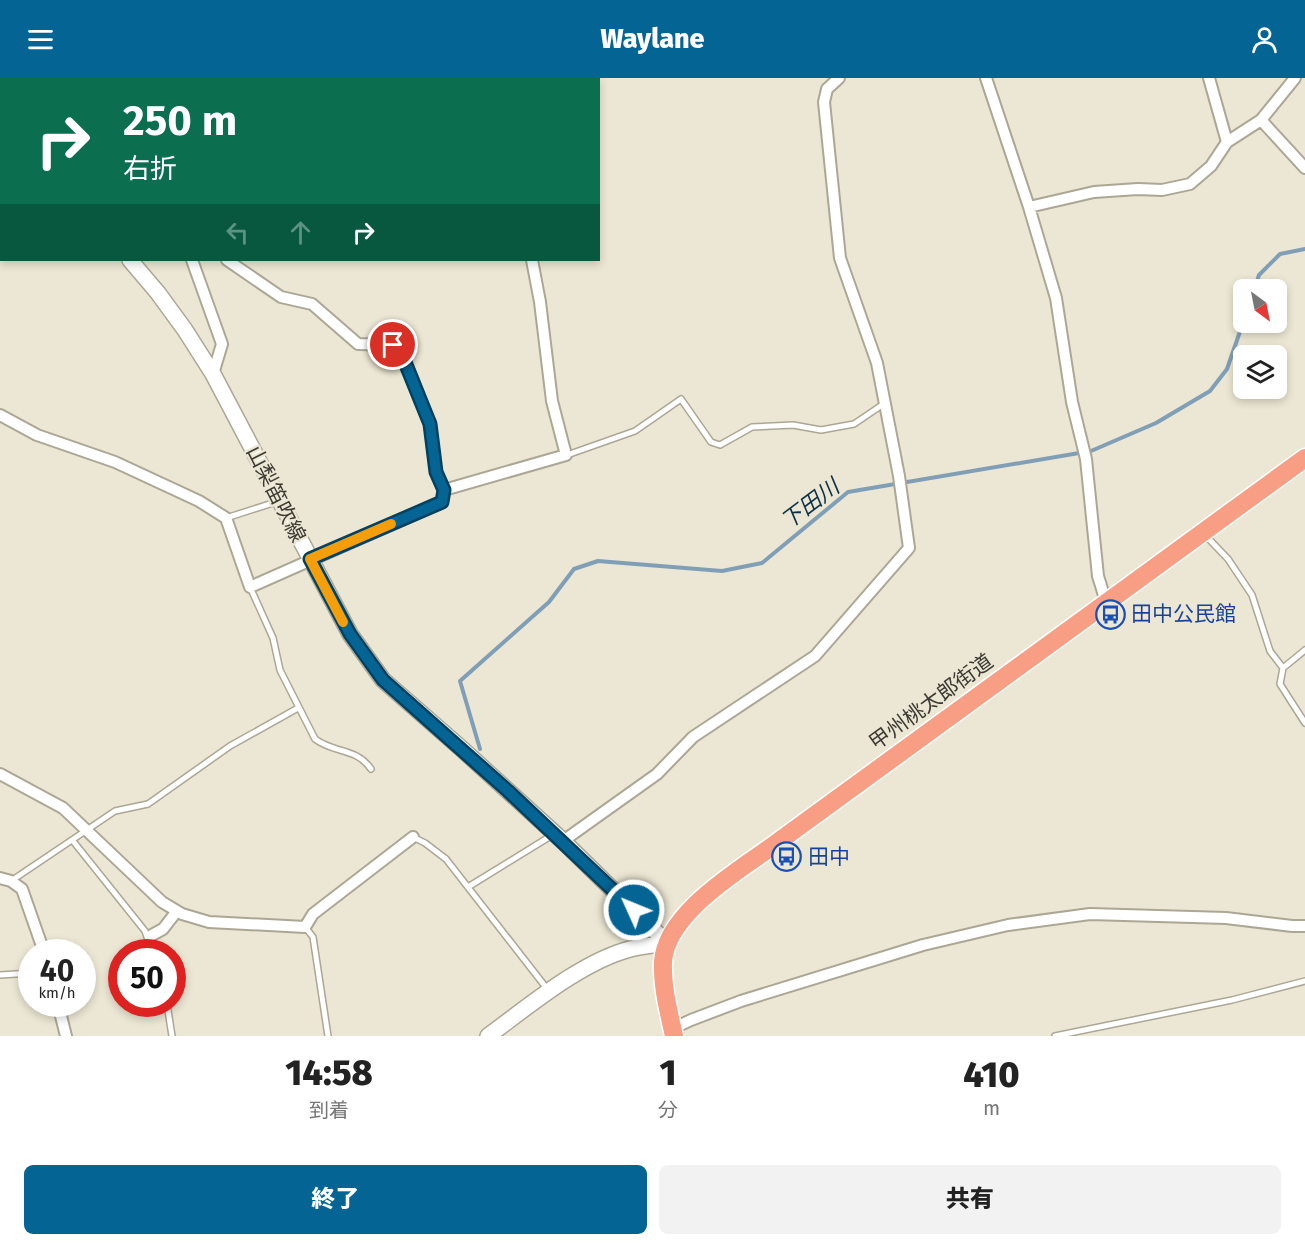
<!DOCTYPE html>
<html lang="ja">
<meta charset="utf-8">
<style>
body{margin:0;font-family:"Fira Sans","Noto Sans JP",sans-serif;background:#f2f2f2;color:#222;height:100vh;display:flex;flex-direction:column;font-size:22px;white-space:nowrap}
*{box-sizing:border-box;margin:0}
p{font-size:20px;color:#767676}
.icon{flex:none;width:33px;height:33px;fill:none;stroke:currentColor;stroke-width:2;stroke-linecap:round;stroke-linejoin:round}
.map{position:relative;height:958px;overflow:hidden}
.drawer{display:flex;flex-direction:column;background:#fff;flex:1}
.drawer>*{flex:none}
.hud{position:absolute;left:0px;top:0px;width:600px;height:183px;box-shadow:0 3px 9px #0003;background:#0b6e4f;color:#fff;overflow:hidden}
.needle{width:39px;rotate:148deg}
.tools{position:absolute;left:1233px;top:201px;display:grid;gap:12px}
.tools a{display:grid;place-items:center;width:54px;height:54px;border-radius:9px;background:#fff;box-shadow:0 3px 9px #0003;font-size:30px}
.speed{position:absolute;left:18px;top:861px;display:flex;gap:12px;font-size:30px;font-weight:700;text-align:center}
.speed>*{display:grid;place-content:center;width:78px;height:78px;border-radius:50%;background:#fff;box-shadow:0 3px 9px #0003;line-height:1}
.speed small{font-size:15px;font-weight:400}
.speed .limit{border:9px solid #d22;background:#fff;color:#111}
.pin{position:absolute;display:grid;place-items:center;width:51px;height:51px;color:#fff;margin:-26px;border:3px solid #fff;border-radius:50%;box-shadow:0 2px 6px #0007}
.me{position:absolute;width:66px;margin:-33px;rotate:314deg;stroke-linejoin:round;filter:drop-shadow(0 0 4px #0008)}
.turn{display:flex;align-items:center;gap:21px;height:126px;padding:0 24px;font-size:27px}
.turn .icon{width:78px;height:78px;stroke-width:2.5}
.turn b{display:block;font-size:42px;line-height:51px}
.lanes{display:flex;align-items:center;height:57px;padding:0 24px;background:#0003;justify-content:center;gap:30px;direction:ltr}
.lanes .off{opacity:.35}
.eta{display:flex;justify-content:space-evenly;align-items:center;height:102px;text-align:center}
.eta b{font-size:36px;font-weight:800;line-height:42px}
.button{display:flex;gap:12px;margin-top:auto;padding:12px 24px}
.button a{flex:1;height:69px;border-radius:9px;background:#046494;color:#fff;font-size:24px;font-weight:800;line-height:69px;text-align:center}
.button a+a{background:#f2f2f2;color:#222}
header{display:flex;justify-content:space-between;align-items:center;height:78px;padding:0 24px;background:#046494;color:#fff;font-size:27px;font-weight:800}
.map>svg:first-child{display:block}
</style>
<header><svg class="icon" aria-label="menu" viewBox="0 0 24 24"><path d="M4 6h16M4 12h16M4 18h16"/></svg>Waylane<svg class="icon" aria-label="person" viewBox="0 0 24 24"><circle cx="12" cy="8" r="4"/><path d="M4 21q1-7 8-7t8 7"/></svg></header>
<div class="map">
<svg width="1305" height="958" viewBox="0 0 1305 958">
<rect width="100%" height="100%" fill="#ece7d4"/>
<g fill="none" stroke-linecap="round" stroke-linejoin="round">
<path stroke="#809fb7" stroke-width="4" d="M1254 212 1259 197 1280 176 1305 171
M480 671 460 603 549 524 574 491 598 483 722 493 762 485 848 414 1091 373 1156 345 1210 313 1227 291 1244 242"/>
<defs>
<path id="service" d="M378 2 381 0
M567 377 635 353 681 321 711 364 720 367 752 349 793 347 821 352 854 346 885 325
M226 440 279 423
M1206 458 1228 481 1252 517 1270 573 1283 590 1280 606 1305 645
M250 509 273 560 280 592 315 661C335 676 356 669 371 691
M1283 590 1305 572
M413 759 425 765 446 781 548 912
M73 763 145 853 152 874
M11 803 115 733 148 726 230 668 298 630
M468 809 554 756
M305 849 313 859 328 958
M0 897 32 895
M167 926 172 958
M1055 958 1232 922 1305 903"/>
<path id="minor" d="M96 0 97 2
M534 0V2
M986 0 1029 129 1056 220 1072 324 1086 381 1098 498 1106 524
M1209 0 1227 64
M1261 42 1305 90
M1029 129 1094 114 1138 111 1162 112 1190 106 1211 88 1227 64 1261 42 1295 0
M192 182 222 266 213 296
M227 182 281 219 312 226 358 266 393 267 401 272 430 346 436 394 444 412
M0 337 37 357 115 384 199 423 226 440 250 509 442 424 444 412 566 377 552 323 540 224 532 182
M0 696 63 730 162 824 182 836 209 844 305 849 313 836 413 759
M563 763 657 696 693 659 815 578 909 470 899 398 877 285 840 180 824 24 827 11 839 0
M0 800 11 803 22 811 44 874
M152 857 163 851 177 833
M58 926 66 958
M672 951 691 942 741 923 923 867 1008 847 1090 836 1226 840 1292 848H1305"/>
<path id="secondary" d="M0 26 2 28
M130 182 158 215 185 252 213 296 350 556 383 602 462 671 563 763 667 865
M488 958C529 928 581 884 630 871 642 868 655 867 667 865"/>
<path id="trunk" d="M674 958C669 935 662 909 663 884 666 836 735 795 771 769L1305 380"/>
</defs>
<use href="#service" stroke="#aca795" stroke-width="8"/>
<use href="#minor" stroke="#aca795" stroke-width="14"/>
<use href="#secondary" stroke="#aca795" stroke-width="18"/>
<use href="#trunk" stroke="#fff" stroke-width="21"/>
<use href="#service" stroke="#fff" stroke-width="5"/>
<use href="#minor" stroke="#fff" stroke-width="10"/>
<use href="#secondary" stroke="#fff" stroke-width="15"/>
<use href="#trunk" stroke="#f79e84" stroke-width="18"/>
</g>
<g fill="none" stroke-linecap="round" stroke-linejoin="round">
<defs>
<path id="route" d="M393 267 400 272 430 346 436 394 444 412 442 424 310 481 350 556 383 602 508 713 634 832"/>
</defs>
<use href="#route" stroke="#034160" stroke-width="15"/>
<use href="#route" stroke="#046494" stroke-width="10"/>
<path stroke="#f59e0b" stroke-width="10" d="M343 544 310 481 391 446"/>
</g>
<defs>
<symbol id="bus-ring" viewBox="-11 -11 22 22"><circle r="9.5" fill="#ece7d4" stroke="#1a4fb4" stroke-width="1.5"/><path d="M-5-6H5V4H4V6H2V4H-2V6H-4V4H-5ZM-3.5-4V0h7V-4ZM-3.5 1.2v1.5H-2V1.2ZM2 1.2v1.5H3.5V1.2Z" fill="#1a4fb4"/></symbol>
</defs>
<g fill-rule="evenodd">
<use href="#bus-ring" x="1094" y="520" width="33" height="33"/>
<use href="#bus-ring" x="770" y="762" width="33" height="33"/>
</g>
<g text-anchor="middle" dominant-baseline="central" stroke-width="4.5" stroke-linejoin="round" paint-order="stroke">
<g font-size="21" fill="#3c3a33" stroke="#ece7d4">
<text transform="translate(276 416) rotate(63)">山梨笛吹線</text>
<text transform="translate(931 624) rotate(-36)">甲州桃太郎街道</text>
</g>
<g font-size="21" fill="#164399" stroke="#ece7d4" text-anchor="start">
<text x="1131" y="536">田中公民館</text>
<text x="808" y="779">田中</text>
</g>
<g font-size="22" font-style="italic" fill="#0e314a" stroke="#ece7d4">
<text transform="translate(810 426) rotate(-37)">下田川</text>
</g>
</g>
</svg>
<div class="tools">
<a><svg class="needle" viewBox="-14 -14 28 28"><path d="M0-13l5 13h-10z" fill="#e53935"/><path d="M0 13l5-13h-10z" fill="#767676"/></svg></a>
<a><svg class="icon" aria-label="layers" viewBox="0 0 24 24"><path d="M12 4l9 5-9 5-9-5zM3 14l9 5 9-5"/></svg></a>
</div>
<div class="speed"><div>40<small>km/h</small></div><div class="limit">50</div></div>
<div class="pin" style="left:393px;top:267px;background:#d93025"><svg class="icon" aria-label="arrive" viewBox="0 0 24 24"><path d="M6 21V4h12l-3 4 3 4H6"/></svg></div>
<svg class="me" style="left:634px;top:832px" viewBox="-20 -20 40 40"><circle r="17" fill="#046494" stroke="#fff" stroke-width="3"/><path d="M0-11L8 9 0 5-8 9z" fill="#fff"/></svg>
<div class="hud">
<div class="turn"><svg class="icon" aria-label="right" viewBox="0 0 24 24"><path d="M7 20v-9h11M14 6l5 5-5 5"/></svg><div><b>250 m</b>右折</div></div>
<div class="lanes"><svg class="icon off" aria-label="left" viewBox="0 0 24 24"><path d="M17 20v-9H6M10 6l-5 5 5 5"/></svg><svg class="icon off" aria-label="ahead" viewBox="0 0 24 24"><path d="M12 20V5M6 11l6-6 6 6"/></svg><svg class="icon" aria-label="right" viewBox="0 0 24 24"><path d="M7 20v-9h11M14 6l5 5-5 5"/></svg></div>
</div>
</div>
<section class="drawer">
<div class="eta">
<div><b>14:58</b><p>到着</p></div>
<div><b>1</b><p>分</p></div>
<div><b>410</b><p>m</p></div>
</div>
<div class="button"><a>終了</a><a>共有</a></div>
</section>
